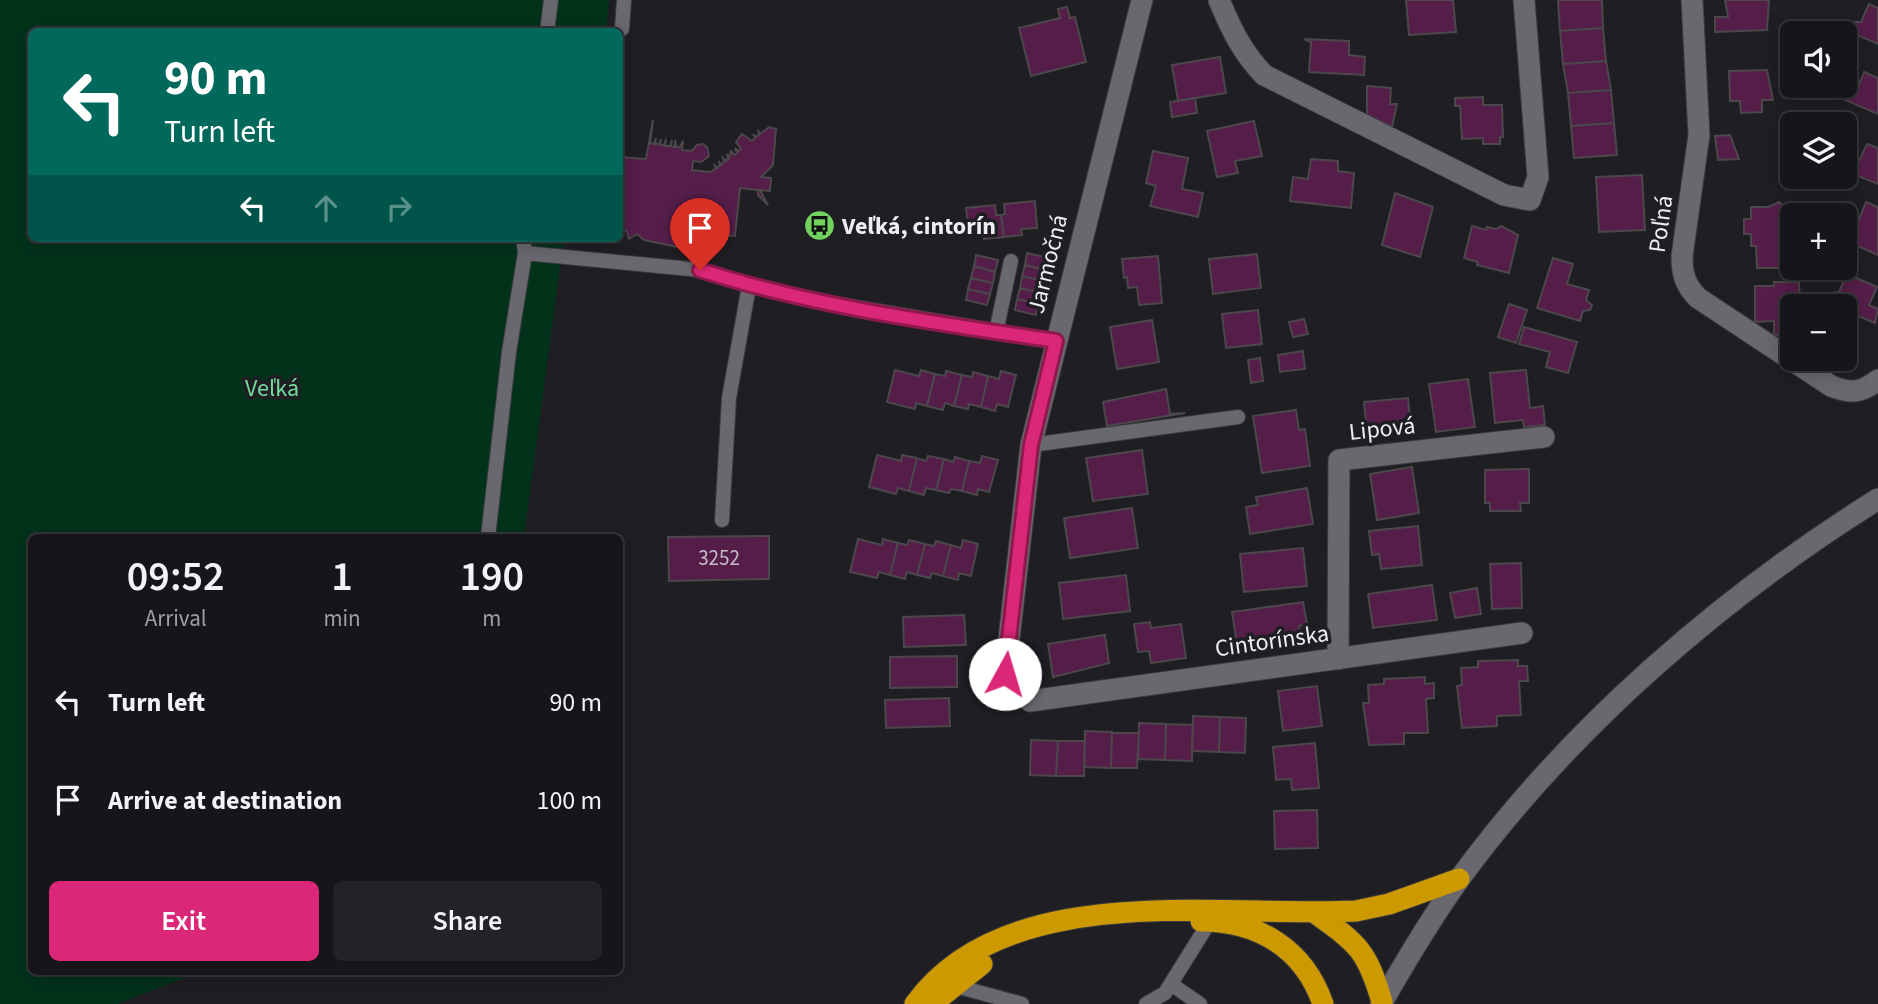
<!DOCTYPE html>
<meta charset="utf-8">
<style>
body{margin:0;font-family:"Source Sans 3",sans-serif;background:#232327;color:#f1f3f6;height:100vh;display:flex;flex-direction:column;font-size:26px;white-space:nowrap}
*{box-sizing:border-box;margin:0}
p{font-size:23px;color:#9e9fa2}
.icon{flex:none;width:38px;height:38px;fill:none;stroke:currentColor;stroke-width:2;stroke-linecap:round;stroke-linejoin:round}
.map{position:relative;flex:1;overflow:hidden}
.panel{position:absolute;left:28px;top:534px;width:595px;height:441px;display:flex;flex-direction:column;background:#16161a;border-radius:10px;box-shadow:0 4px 18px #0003,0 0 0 2px #353539}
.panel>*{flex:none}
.guide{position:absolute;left:28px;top:28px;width:595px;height:214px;border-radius:10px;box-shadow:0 4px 18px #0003,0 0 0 2px #353539;background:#00695c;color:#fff;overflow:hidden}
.controls{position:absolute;left:1780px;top:21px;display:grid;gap:14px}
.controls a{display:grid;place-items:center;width:77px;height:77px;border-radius:10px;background:#16161a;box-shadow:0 4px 18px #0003,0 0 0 2px #353539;font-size:35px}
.pin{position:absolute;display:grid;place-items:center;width:60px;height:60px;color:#fff;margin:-72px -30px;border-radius:50% 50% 50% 0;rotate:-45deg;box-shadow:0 0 7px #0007}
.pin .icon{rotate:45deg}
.me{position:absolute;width:77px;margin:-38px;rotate:6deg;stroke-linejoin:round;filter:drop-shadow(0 0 5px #0008)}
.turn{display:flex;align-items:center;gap:24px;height:147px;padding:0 21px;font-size:32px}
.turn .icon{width:91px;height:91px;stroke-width:2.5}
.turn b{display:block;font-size:49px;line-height:60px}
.lanes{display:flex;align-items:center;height:66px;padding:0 21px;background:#0003;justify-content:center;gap:35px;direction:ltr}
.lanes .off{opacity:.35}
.eta{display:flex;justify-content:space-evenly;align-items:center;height:119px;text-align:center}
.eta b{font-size:42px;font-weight:600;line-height:49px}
.cta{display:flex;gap:14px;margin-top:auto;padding:14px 21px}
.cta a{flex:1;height:80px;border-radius:10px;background:#db2777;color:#fff;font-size:28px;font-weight:600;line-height:80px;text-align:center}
.cta a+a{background:#232327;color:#f1f3f6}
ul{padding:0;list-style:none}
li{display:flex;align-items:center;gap:21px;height:98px;padding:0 21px}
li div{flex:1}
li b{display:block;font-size:26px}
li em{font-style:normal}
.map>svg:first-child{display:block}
</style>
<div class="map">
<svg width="1878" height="1004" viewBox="0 0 1878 1004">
<rect width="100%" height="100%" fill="#1e1e23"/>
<path fill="#03321b" d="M0 0H609L606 31 32 32V238H564L524 537H32V971H202L117 1004H0Z"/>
<path fill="#551e49" stroke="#4c474b" stroke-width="2" d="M1406 0H1453L1456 32 1409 35Z
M1558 0H1602L1603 28 1560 31Z
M1725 0H1769L1767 30 1715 32V17H1728Z
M1869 4 1878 8V44L1850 32 1854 22H1861Z
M1067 7 1070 18 1075 17 1086 62 1031 76 1019 28 1060 18 1058 9Z
M1603 28 1606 61 1563 64 1560 31Z
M1304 39 1349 41V55L1365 57 1364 75 1309 72 1311 42Z
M1220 57 1226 93 1178 101 1172 65Z
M1606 61 1611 90 1568 93 1563 64Z
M1767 70 1773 100H1762V112L1741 113 1740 101H1730L1729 71Z
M1864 72 1878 78V114L1845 100 1849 90H1857Z
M1367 86 1391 88 1390 104H1397L1392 127 1367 115Z
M1611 90 1614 123 1571 126 1568 93Z
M1483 97V105H1502L1503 137H1500V144H1483V138L1462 139 1460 106H1455V98Z
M1195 98 1197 113 1172 117 1170 102Z
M653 120 650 143 654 144 656 138 655 144H659L661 139 660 145H664L666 139 665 146H670L672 140 671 146 675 147V140L676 147H680L683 141 682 150 692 151 697 145 703 144 707 147 709 156 701 162 693 161 692 170 711 172 716 168 714 164 717 168 720 165 719 161 721 165 724 162 723 158 726 161 728 159 727 154 729 158 731 151 734 155 737 153 735 148 738 151 741 149 736 142 742 134 752 141 755 138 753 134 756 137 759 135 758 130 760 134 769 127 776 129 773 165 761 177 771 178 770 191 760 190 768 205 758 195V190L740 188 735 236 706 234 705 241 683 239 682 248 644 240 637 234 629 239 627 232 620 225V157L646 159Z
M1254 121 1262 156 1235 161 1238 173 1217 177 1207 131Z
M1614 123 1617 155 1574 158 1571 126Z
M1730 135 1739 159 1718 160 1715 136Z
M1867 144 1878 148V184L1848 172 1852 162 1859 161Z
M1153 151 1188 158 1182 189 1203 193 1198 217 1150 206 1156 186 1146 183Z
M1311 159 1338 161V171L1354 173 1351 208 1290 201 1293 177 1308 179Z
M1642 175 1645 230 1599 232 1596 177Z
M1395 193 1433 207 1420 257 1382 245Z
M1035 201 1037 228 1021 229 1022 235 1004 237 1001 215 1005 214 1004 204Z
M1779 202 1784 207V245H1779V268H1757L1756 246H1751V234H1744V219H1751V207H1768Z
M1866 202 1878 207V255L1844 240 1847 230 1855 229Z
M995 205 996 215H1001L1004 237 984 239V234L969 235 966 208Z
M1472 226 1486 230 1487 227 1496 229 1501 226 1518 235 1509 273 1477 265 1478 262 1464 258Z
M1027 253 1049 258 1046 270 1025 265Z
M1257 254 1261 288 1213 294 1209 259Z
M976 255 998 260 995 272 974 266Z
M1158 256 1162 303 1139 305 1137 287 1128 288 1127 277 1124 278 1122 259Z
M1553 258 1573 264 1567 284 1589 290 1586 300 1592 305 1590 310 1583 311 1580 321 1537 308Z
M1025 265 1046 270 1044 281 1022 276Z
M974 266 995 272 993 283 971 278Z
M1847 274 1877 287 1869 305 1878 309 1875 323 1844 310V306L1828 302 1832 293 1839 292Z
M1022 276 1044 281 1042 293 1020 288Z
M971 278 993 283 990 294 968 289Z
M1774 282H1799L1800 306H1792V334L1774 335V321L1755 322V286H1774Z
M1020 288 1042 293 1039 304 1017 299Z
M968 289 990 294 987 305 966 300Z
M1017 299 1039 304 1036 315 1015 310Z
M1509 304 1527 310 1516 343 1498 337Z
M1258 310 1262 344 1226 348 1222 314Z
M1304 319 1308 334 1293 337 1289 322Z
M1152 320 1159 362 1117 369 1110 327Z
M1524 327 1577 342 1568 373 1546 367 1550 352 1519 344Z
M1303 351 1305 369 1280 372 1278 355Z
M1260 358 1263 381 1251 383 1248 360Z
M895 370 919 376 921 370 935 374 927 406 916 403 915 409 887 402Z
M1526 370 1530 408 1543 406 1545 425 1524 427 1523 420 1495 423 1490 373Z
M946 371 962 375 954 406 945 403 943 410 927 406 935 374 945 376Z
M1001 371 1016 375 1008 407 997 404 995 411 981 407 988 376 999 379Z
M973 372 988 376 981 407 969 404 968 409 954 406 962 375 972 377Z
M1468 379 1475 427 1436 432 1429 384Z
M1166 389 1170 414 1185 413 1107 426 1103 402Z
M1408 398 1411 430 1367 434 1364 402Z
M1296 410 1299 430 1305 429 1310 466 1262 473 1253 416Z
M1142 450 1148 494 1093 501 1086 458Z
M877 455 901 461 902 455 917 458 909 491 898 488 896 494 869 487Z
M928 456 944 459 936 490 926 488 924 495 909 491 917 458 926 461Z
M982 456 998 460 989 492 978 489 977 495 962 491 969 461 980 463Z
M955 457 969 461 962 491 951 489 949 493 936 490 944 459 953 462Z
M1412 467 1419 513 1377 520 1370 474Z
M1529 469V503H1520L1521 511H1490V503H1485V470Z
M1307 488 1313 524 1250 534 1246 507 1258 505 1256 497Z
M1132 508 1138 548 1070 558 1064 518Z
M1418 526 1422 565 1381 569 1379 554 1372 555 1369 531Z
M769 536V579L669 581 668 537Z
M858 539 882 545 883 539 898 543 890 575 879 572 877 578 850 572Z
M909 540 925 544 917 575 907 572 905 579 890 575 898 543 907 545Z
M963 540 978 544 971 576 959 573 958 580 943 576 951 545 961 548Z
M936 541 951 545 943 576 932 573 930 578 917 575 925 544 934 546Z
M1303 548 1307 586 1244 592 1240 554Z
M1521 563 1522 608 1492 609 1490 564Z
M1126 575 1130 611 1063 619 1059 583Z
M1432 585 1437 620 1373 628 1368 594Z
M1477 588 1481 614 1455 618 1450 593Z
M1303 602 1307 624 1299 626 1301 642 1238 652 1232 612Z
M964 615 966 645 904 647 903 617Z
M1150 622 1151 628 1181 624 1186 658 1151 663 1149 651 1138 652 1134 624Z
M1105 635 1109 663 1053 677 1048 644Z
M957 656V687L890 688V657Z
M1518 660V666H1527L1528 681H1519L1521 715 1497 716V726L1462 728 1457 686 1462 685 1461 668 1478 667V661Z
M1425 677V684L1434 683V698L1426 699 1428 733H1404V744L1369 745 1363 703H1369L1368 685 1384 684V679Z
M1317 686 1322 726 1283 731 1278 691Z
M949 698 950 726 886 728 885 700Z
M1193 716 1220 717 1219 752 1192 751Z
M1220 717 1246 718 1245 753 1219 752Z
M1139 723 1166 724 1165 760 1138 759Z
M1166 724 1193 725 1192 761 1165 760Z
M1085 731 1112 732 1111 768 1084 767Z
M1112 733H1139L1137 768H1111Z
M1031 740 1058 741 1056 776 1030 775Z
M1058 741H1085L1084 776H1056Z
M1315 743 1319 788 1292 790 1291 779 1276 780 1273 747Z
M1317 810 1318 848 1275 849 1274 811Z"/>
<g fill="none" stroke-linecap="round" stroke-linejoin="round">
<defs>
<path id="lane" d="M622 29 624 0
M547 32 551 0
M525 253 700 270 749 286 836 304 1056 341
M996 332 1011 261
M1031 445 1238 417
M722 520 729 398 749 286
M488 537 509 352 525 253 523 238
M1171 984 1200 1004
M952 985 1022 1004
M1146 1004 1165 993 1210 921"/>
<path id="street" d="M1142 0 1031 445 1005 674 1030 701 1522 633
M1219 0C1231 29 1242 52 1264 75L1504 195 1530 200 1538 177 1524 0
M1692 0 1699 135 1682 256C1682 274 1685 285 1698 298L1831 386C1851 394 1861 393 1878 380
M1338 659 1339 460 1544 437"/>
<path id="secondary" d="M1381 1004C1405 962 1431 918 1460 878 1570 728 1720 598 1878 499"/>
<path id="highway" d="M1315 913C1358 944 1367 950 1382 1002
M1201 921C1259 921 1304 949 1323 1004
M915 1004C1006 878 1222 918 1356 911L1389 904 1459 879
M932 1004 982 964"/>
</defs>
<use href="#lane" stroke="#3b3b3f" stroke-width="16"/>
<use href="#street" stroke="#3b3b3f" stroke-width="23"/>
<use href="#secondary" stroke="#3b3b3f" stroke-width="23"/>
<use href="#highway" stroke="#3b3b3f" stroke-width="23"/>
<use href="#lane" stroke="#68686e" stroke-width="14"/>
<use href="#street" stroke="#68686e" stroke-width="21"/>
<use href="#secondary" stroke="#68686e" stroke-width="21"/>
<use href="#highway" stroke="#c90" stroke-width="21"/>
</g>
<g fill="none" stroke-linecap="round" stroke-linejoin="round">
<defs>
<path id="route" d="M700 270C815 307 937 323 1056 341L1031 445 1005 674"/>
</defs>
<use href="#route" stroke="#8e194d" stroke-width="18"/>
<use href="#route" stroke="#db2777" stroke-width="12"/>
</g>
<defs>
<symbol id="bus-disc" viewBox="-11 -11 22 22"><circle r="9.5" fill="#71d25e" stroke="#1e1e23"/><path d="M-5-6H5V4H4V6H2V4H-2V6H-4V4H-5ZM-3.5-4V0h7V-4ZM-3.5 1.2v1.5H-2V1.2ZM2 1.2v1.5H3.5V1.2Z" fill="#111"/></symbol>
</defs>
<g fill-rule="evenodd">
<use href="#bus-disc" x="802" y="208" width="35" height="35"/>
</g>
<g text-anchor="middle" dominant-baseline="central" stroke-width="7" stroke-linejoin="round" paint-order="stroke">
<g font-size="21" fill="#c8bac8">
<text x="719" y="558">3252</text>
</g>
<g font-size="24" fill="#eeeef2" stroke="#1e1e23">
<text transform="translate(1661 224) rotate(-82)">Poľná</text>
<text transform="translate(1048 264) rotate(-76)">Jarmočná</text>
<text transform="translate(1382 429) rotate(-6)">Lipová</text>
<text transform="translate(1272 641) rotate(-8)">Cintorínska</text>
</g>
<g font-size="24" font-weight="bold" fill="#eeeef2" stroke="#1e1e23" text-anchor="start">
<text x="842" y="226">Veľká, cintorín</text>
</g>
<g font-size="24" fill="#74db9e" stroke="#1e1e23">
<text x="272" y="388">Veľká</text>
</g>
</g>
</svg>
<div class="controls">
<a><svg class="icon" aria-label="sound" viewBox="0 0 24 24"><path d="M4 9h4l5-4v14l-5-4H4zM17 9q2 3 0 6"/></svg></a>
<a><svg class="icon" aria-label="layers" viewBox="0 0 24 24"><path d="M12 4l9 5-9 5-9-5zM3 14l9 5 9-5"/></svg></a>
<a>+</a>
<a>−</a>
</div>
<div class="pin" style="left:700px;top:270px;background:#d93025"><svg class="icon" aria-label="arrive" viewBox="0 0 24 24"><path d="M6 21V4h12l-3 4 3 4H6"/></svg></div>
<svg class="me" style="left:1005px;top:674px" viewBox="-20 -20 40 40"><circle r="19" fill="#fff"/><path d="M0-13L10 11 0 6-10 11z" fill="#db2777"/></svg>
<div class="guide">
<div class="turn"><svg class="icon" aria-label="left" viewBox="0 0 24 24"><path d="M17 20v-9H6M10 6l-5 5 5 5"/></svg><div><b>90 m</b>Turn left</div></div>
<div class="lanes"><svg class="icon" aria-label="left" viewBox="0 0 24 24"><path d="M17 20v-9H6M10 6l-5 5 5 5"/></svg><svg class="icon off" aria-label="ahead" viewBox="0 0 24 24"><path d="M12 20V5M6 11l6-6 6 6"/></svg><svg class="icon off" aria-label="right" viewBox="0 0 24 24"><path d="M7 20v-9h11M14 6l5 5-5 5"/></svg></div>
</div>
<section class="panel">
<div class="eta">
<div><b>09:52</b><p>Arrival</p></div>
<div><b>1</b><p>min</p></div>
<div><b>190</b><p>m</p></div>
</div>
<ul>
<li><svg class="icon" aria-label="left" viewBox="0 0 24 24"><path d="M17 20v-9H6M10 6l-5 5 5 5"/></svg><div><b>Turn left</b></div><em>90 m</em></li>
<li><svg class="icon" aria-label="arrive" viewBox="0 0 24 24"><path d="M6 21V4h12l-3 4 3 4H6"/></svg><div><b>Arrive at destination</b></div><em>100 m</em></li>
</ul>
<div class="cta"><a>Exit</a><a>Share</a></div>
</section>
</div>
